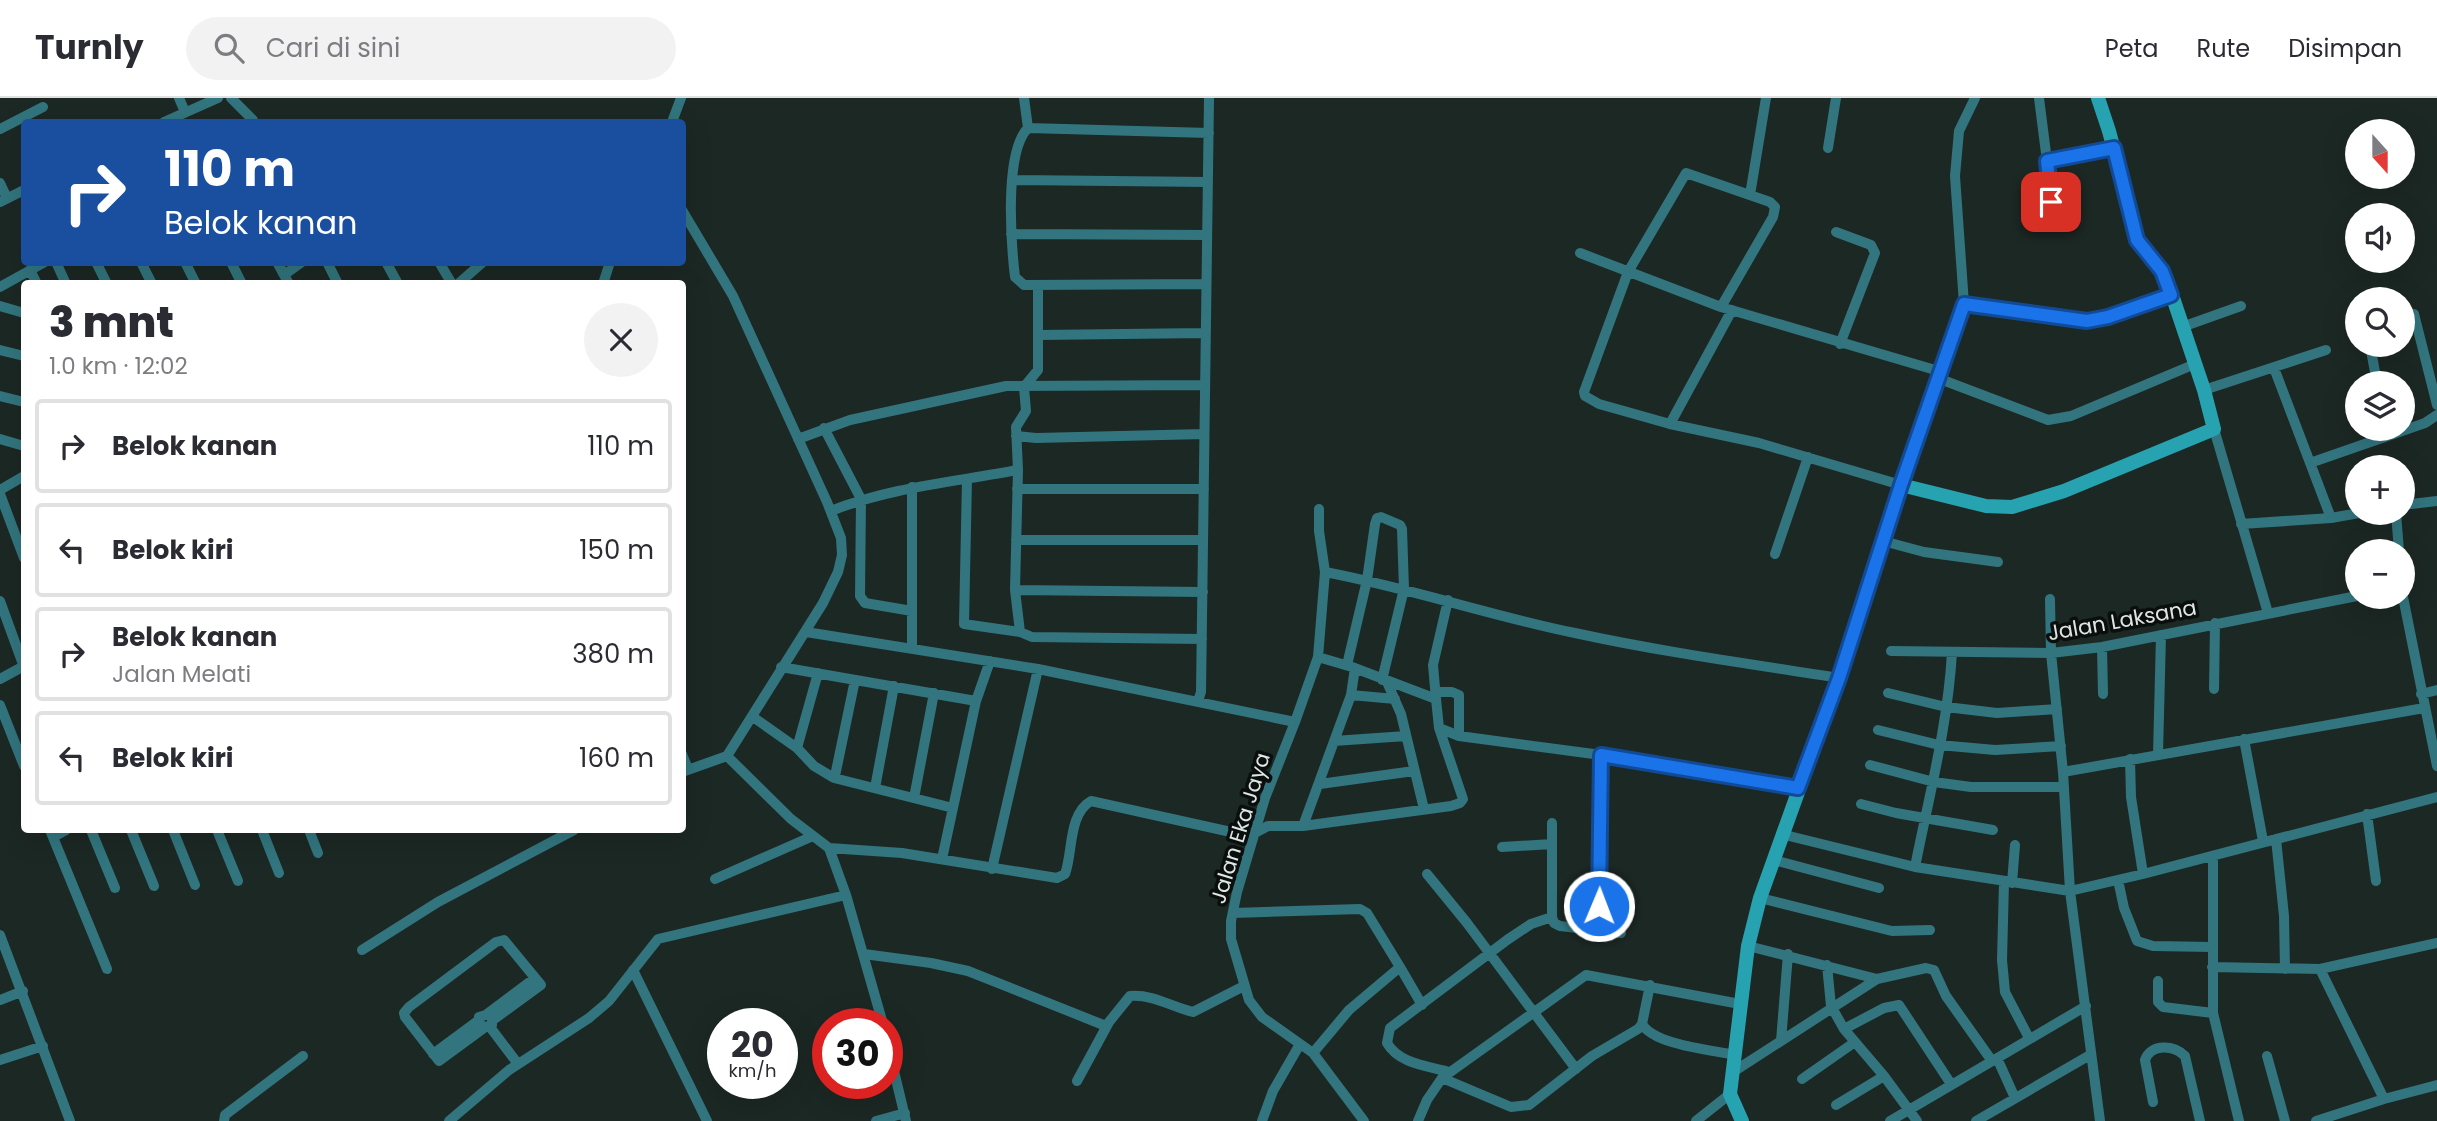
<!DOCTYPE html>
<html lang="id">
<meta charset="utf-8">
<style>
body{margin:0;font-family:Poppins,sans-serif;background:#f2f2f3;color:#2b2b33;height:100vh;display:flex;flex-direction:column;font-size:26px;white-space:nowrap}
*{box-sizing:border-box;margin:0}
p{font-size:23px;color:#7c7c81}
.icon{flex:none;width:38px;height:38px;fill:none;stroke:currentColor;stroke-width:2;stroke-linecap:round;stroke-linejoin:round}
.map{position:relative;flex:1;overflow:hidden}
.side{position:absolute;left:21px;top:182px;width:665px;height:553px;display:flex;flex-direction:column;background:#fff;border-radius:7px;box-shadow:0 7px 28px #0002}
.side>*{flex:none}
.hud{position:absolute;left:21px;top:21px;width:665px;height:147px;border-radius:7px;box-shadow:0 7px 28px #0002;background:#1a4fa0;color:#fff;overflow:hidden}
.needle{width:46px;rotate:159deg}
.buttons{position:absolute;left:2345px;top:21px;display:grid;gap:14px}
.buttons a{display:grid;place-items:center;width:70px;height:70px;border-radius:50%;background:#fff;box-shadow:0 7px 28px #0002;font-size:35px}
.speed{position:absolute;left:707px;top:910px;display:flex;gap:14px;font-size:35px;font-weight:700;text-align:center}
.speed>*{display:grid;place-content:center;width:91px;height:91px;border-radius:50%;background:#fff;box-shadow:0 7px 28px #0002;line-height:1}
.speed small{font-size:18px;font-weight:400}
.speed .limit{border:10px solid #d22;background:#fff;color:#111}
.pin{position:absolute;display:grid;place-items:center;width:60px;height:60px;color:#fff;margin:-30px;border-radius:14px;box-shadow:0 4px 10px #0006}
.me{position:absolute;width:77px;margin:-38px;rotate:1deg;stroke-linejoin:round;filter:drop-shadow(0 0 5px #0008)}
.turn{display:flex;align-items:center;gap:24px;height:147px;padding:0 28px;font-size:32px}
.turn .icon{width:91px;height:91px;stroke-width:2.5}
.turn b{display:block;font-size:49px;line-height:60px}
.round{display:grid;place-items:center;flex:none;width:74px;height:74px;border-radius:37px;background:#f2f2f3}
.summary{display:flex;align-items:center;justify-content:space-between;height:119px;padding:0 28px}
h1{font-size:42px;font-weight:800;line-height:52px}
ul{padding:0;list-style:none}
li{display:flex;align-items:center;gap:21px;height:94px;margin:0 14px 10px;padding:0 14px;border:4px solid #e1e1e2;border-radius:7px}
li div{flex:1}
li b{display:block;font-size:26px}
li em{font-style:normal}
header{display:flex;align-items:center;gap:42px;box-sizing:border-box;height:98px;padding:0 35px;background:#fff;border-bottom:2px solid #e1e1e2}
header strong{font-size:33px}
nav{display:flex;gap:38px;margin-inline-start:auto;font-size:24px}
.search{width:490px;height:63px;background:#f2f2f3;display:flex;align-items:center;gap:18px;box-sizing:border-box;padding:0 24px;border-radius:38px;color:#7c7c81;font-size:26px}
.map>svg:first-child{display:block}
</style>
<header>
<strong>Turnly</strong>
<div class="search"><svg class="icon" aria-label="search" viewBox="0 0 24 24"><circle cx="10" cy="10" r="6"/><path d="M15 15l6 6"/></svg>Cari di sini</div>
<nav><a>Peta</a><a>Rute</a><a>Disimpan</a></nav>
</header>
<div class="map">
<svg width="2437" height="1023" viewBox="0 0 2437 1023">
<rect width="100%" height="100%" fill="#1c2824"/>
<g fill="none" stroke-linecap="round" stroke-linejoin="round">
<path stroke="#32757e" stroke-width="10" d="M179 0 185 14
M231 0 253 22
M1024 0 1028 30
M2039 0 2047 63 2114 50
M164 24 218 0
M672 24 681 0
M0 31 43 9
M1828 50 1836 0
M2047 63 2053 124
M1013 82 1208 84
M0 85 7 100
M1750 97 1766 0
M0 104 24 92
M1836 134 1871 147 1875 155 1840 246
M1011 136 1207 137
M1580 155 1721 209 1942 274
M56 164 66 186
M96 164 107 186
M141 164 152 186
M185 164 196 186
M231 164 242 186
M277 164 289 186
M327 164 338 186
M386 164 398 186
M439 164 452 186
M30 172 37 186
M284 177 302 164
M458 186 483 164
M603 186 610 164
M1206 186 1024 187 1015 179C1011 145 1004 54 1028 30L1209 35
M0 189 45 164
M1038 189V272L1024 289 1026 313 1016 329 1018 372 1015 492 1020 534 1032 539 1202 541
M1964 206 2087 223 2108 219 2171 197
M0 208 24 215
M1721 209 1773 119 1775 109 1770 104 1686 75 1628 174 1584 294 1585 298 1599 306 1670 326 1759 345 1901 387 1964 206 1955 78 1959 33 1975 0
M2414 216 2437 307
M2182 229 2241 208
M1040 237 1205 235
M2370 247 2377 285
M0 252 24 258
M2274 270 2331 420
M1940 281 2048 322 2071 318 2195 266
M2204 292 2326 252
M0 298 24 304
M1670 326 1732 212
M824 330 861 401 860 498 865 505 912 513
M2214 331 2268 515
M1016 338 1036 340 1204 336
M0 341 24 348
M798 341 850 322 1006 288 1204 287
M2310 365 2425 325 2437 317
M967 381 964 526 1020 534
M1017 391H1204
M0 392 24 378
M0 396 24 460
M2403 407 2437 403
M831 413C891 389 955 384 1018 372
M2396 415 2399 453
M2241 426 2331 420 2359 415
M1016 442H1203
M1883 443 1924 454 1998 464
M1775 456 1808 359
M1325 474C1410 490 1491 518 1575 535 1662 554 1751 566 1839 580
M1015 492 1203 494
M2403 499 2437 668
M2050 501 2051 555 2063 674 2070 793 2100 1023
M0 503 24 569
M806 534 1038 571 1295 624 1265 700 1237 794 1231 823V841L1249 902 1262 919 1313 955 1364 1023
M2102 549 2103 596
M912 550V389
M1891 553 2051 555 2102 549 2357 498
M1318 559 1352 569 1436 601 1439 630 1459 638 1601 657 1798 690
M1347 567 1367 482 1375 426 1377 420 1381 419 1400 427 1402 431 1404 491 1382 582
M781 569 976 603
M0 581 24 568
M1387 584 1401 616 1424 711
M2214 591 2215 525
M1437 594H1452L1459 597V638
M1888 595 1946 609 1997 615 2057 611
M2421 596 2437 592
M1351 597 1395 601
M1436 601 1433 567 1448 502
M1198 603 1201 594 1209 0
M0 607 24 668
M753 619 797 650 814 668 834 680 953 710
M1295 624 1318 559 1325 474 1319 433V411
M1878 632 1939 647 1995 652 2061 648
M2244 641 2263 743
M1334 643 1406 638
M797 650 818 575
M682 656 688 671
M2158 656 2161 537
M2130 661 2131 699 2143 776
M1870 667 1934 684 1971 689H2062
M682 674 727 658
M2063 674 2424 610
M835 678 855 582
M1320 686 1414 673
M875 690 894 588
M914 700 934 595
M1861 706 1896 715 1993 732
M2367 716 2376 783
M1552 725V819L1554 825 1560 828 1621 835
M1303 728 1351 597 1355 570
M50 732 107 871
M91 732 115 790
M131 732 154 788
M173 732 195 787
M217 732 238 783
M262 732 279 775
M309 732 318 755
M1781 736 1915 769 2070 793 2143 776 2437 699
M53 739 66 732
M2276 741 2284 818 2285 871
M1502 749 1552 746
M829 750 902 755 1057 780 1065 776C1073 755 1068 716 1091 703L1249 738 1268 728H1303L1451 708 1460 705 1463 701 1439 630
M2213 758V915L2239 1023
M942 761 976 603 990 563
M1774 762 1879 790
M1915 769C1929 698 1948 627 1952 554
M992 771 1038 571
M1427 776 1467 825 1576 971
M715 781 813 738
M2118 782 2124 810 2137 843 2153 848 2212 849
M2004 784 2002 862 2005 894 2029 940
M2012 785 2015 747
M846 797 883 926
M1760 800 1892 833 1930 832
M1233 815 1360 811 1367 815 1400 869 1349 912 1313 955
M1599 833 1601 657
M0 837 70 1023
M1748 848 1877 881
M362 852 438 804 574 732
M864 856 931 865 968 873 1106 928
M1827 867 1831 908 1844 931 1884 978 1917 1023
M1400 869 1422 907
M2212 869 2320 871 2437 845
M2320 871 2384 1001
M633 872 707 1023
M2158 883V904L2163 909 2213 915
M0 902 23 893
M487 916 535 880
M1642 926 1650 887
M492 927V920L489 916 479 919 480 928 490 929 518 966
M484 930 439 963 405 919 404 915 409 909 496 844 504 842 541 887 493 922
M1844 931 1884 910 1899 907 1951 986
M1781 943 1788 856
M887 944 906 1023
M433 956 479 922
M2267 958 2285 1023
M1997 960 2015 1000
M0 962 43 948
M1450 974C1428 968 1399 966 1387 945L1390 930 1507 842 1531 826 1552 819
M1733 974 1877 881 1926 870 1934 872 1946 898 1992 963
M1442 980 1511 1009 1529 1007 1592 958 1638 931 1642 926C1654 947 1712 952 1735 957
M1802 981 1855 944
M1077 983 1109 924 1130 898C1153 896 1172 909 1193 914L1244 888
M2153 1004 2145 962C2151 945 2174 947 2185 958L2200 1023
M1836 1007 1884 978
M224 1023 225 1017 303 958
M449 1023 509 972 589 920 609 903 658 841 846 797 829 750 791 721 727 658 823 505 838 474 842 457 841 440 827 404 733 198 682 112
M876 1023 905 1015
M1262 1023 1273 993 1300 946
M1418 1023 1427 1002 1442 980 1586 877 1740 906
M1696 1023 1730 996
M1890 1023 2086 908
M1976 1023 2090 957
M2316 1023 2384 1001 2437 987"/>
<path stroke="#27a2b1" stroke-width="14" d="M1742 1023 1730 996 1748 848 1760 800 1839 580 1901 387 1986 408 2012 409 2064 393 2214 331 2204 292 2166 179 2138 142 2109 33 2098 0"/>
</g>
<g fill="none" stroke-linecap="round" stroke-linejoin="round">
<defs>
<path id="route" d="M1599 808 1601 657 1798 690 1839 580 1901 387 1964 206 2087 223 2108 219 2171 197 2162 173 2137 142 2114 50 2047 63 2051 104"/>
</defs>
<use href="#route" stroke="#114b97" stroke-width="18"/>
<use href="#route" stroke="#1a73e8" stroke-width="12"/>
</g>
<g text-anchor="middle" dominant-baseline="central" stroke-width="7" stroke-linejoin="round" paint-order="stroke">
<g font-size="21" fill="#dfe7e4" stroke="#0a0f0e">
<text transform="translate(2122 522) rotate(-10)">Jalan Laksana</text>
<text transform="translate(1240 730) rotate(-73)">Jalan Eka Jaya</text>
</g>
</g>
</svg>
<div class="buttons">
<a><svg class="needle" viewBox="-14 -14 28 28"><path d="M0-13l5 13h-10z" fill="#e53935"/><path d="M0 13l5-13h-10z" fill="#7c7c81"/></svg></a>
<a><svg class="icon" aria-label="sound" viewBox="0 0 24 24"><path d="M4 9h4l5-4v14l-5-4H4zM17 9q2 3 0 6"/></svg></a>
<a><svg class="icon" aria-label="search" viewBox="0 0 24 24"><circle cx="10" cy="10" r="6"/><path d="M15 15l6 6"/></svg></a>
<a><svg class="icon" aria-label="layers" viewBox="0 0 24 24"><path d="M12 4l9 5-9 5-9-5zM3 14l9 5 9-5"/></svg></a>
<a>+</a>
<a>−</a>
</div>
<div class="speed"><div>20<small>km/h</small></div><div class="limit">30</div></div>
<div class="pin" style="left:2051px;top:104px;background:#d93025"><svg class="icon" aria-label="arrive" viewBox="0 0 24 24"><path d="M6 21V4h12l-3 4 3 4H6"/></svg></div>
<svg class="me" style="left:1599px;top:808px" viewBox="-20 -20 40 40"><circle r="17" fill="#1a73e8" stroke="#fff" stroke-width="3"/><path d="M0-11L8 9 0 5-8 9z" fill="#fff"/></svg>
<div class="hud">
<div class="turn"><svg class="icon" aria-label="right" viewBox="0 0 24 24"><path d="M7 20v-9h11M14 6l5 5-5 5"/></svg><div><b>110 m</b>Belok kanan</div></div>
</div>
<section class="side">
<div class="summary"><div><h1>3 mnt</h1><p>1.0 km · 12:02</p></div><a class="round"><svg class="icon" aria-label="close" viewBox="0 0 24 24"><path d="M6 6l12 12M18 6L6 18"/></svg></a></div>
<ul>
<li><svg class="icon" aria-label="right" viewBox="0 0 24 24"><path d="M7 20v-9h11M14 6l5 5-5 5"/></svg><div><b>Belok kanan</b></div><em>110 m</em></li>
<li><svg class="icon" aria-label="left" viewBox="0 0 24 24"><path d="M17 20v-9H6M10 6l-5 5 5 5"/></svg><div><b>Belok kiri</b></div><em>150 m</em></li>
<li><svg class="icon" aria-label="right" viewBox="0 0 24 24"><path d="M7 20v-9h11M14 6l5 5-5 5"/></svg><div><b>Belok kanan</b><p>Jalan Melati</p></div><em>380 m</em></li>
<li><svg class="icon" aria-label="left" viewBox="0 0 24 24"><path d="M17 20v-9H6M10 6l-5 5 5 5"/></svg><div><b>Belok kiri</b></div><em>160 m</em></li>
</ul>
</section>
</div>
